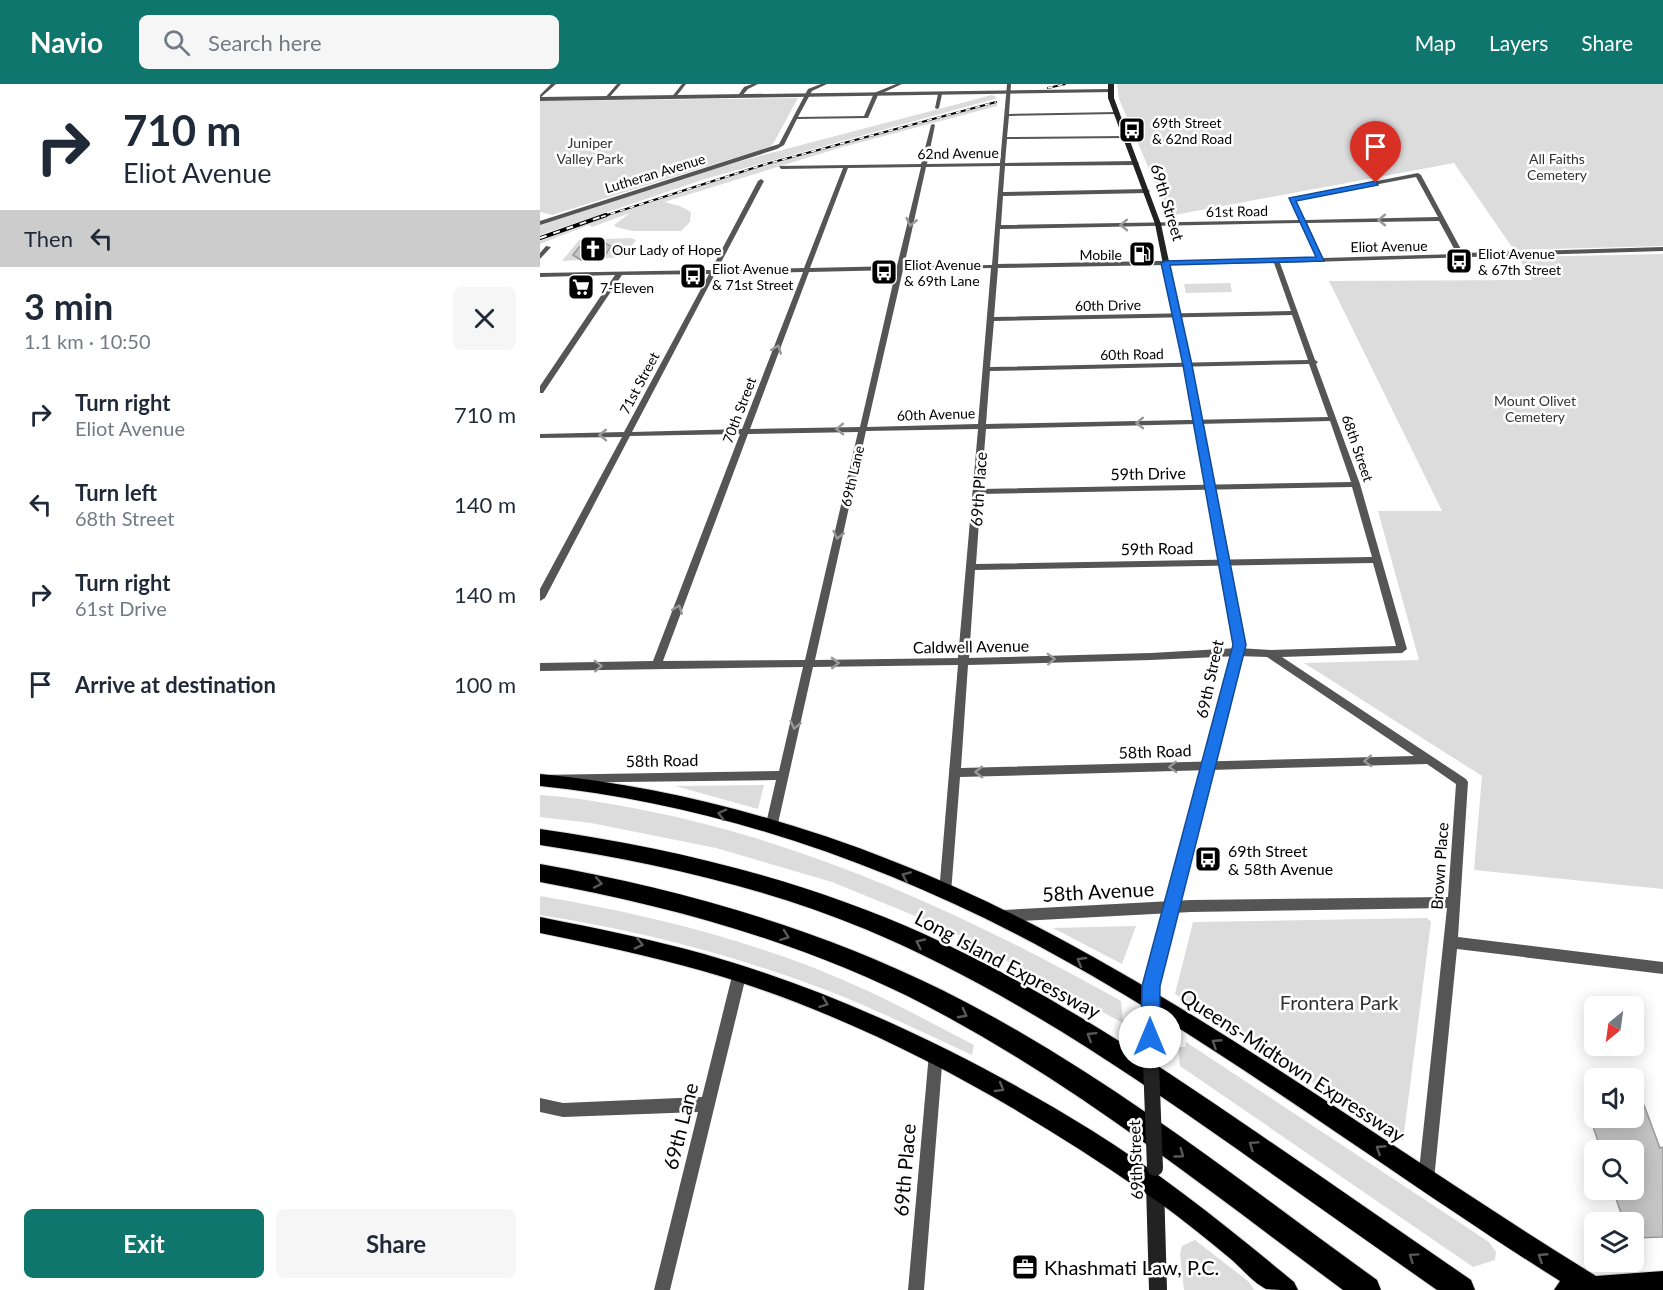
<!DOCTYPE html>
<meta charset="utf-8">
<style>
body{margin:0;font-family:Lato,sans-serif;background:#f6f6f7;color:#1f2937;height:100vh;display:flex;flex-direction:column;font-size:22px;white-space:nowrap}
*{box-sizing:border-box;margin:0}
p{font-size:20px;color:#747a83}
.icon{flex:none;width:33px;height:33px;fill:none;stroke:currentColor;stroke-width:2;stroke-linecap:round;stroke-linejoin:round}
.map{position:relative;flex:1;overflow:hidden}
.details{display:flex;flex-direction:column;background:#fff;width:540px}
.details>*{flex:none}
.top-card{background:#fff;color:#1f2937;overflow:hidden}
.needle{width:39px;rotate:209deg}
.tools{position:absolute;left:1044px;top:912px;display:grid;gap:12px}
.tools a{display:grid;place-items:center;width:60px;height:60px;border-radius:9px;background:#fff;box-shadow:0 3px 15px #0003;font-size:30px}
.pin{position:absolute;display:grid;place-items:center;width:51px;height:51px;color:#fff;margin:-62px -26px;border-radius:50% 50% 50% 0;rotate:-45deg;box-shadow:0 0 6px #0007}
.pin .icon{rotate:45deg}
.me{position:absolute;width:66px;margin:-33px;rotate:0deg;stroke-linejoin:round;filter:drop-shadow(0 0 4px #0008)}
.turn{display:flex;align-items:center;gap:21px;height:126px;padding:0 24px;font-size:27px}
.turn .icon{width:78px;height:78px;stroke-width:2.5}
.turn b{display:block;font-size:42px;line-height:51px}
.then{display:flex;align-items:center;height:57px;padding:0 24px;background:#0003;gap:12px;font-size:22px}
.round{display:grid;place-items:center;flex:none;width:63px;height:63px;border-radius:9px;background:#f6f6f7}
.head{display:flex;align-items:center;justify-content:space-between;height:102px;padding:0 24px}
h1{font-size:36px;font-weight:700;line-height:45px}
.primary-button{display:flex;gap:12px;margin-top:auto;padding:12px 24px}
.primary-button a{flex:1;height:69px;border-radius:9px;background:#0f766e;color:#fff;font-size:24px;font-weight:700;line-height:69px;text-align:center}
.primary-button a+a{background:#f6f6f7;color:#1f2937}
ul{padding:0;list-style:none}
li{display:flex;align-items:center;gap:18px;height:90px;padding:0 24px}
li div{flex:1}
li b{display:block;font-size:22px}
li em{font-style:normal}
header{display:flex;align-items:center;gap:36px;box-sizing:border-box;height:84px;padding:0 30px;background:#0f766e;color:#fff}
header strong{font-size:28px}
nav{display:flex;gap:33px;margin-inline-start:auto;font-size:21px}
.search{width:420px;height:54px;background:#f6f6f7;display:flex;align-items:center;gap:15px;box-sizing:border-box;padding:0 21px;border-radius:9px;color:#747a83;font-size:22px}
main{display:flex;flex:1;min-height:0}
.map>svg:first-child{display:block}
</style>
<header>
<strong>Navio</strong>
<div class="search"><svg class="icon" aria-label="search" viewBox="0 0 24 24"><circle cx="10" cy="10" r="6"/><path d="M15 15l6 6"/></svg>Search here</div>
<nav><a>Map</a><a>Layers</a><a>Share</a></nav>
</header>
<main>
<section class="details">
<div class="top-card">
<div class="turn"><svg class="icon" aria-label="right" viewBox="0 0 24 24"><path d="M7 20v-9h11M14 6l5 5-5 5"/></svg><div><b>710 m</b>Eliot Avenue</div></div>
<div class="then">Then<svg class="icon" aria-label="left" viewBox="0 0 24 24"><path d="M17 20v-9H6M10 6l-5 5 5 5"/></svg></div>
</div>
<div class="head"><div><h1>3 min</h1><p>1.1 km · 10:50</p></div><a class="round"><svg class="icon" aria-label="close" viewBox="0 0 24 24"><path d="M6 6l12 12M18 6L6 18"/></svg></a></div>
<ul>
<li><svg class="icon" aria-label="right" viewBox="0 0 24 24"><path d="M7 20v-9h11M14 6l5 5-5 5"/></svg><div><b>Turn right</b><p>Eliot Avenue</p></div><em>710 m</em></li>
<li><svg class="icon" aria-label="left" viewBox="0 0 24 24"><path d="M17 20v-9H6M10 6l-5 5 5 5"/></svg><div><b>Turn left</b><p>68th Street</p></div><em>140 m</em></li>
<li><svg class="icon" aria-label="right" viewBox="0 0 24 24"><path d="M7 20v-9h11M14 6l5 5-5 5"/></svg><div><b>Turn right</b><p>61st Drive</p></div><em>140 m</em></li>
<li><svg class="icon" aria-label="arrive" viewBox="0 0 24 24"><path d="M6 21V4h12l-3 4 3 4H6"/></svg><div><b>Arrive at destination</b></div><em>100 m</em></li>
</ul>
<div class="primary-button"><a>Exit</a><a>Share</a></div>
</section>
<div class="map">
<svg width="1123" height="1206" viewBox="0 0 1123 1206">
<rect width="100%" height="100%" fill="#fff"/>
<path fill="#dcdcdc" d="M577 0H1123V162L974 166 914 79 629 132 579 15Z
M452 11 458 14 165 95 0 151V141L97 108 208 75Z
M258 14 233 60 229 63 12 131 0 128V17Z
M457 18V22L299 64 124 118 140 122 151 128 150 138 141 147H92L76 143 74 141 90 129 52 143 49 141 0 160V155C150 100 303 57 457 18Z
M90 154 96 156 84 173 22 177 39 156Z
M1123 170V805L934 786 942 692 764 579 879 576 838 427H902L789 197 992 196 978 173Z
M690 199 692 208 646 209 644 200Z
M224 701 218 725 135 702Z
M0 711C33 713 66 719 98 725 270 758 429 832 581 917L583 939 407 845 292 798 176 764 51 739 0 733Z
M0 812C112 831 225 859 328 907 364 924 399 943 434 961L432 971C384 949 336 925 286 906 193 871 98 846 0 831Z
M887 834 891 838 863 1057 635 910 653 838Z
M596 842 582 880 513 844Z
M646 958 949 1158 956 1168 955 1176 933 1183 640 982 638 963H645Z
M655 1156 709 1198 714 1206H644L640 1170 642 1162Z"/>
<path fill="#c4c4c4" stroke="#999" stroke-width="1.5" d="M53 157H61L71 162 66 170 49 176H41L33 171 39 163Z
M1104 1021 1120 1064 1123 1063V1153L1094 1154V1138H1084L1073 1106H1094V1066H1061L1050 1034H1094V1022Z"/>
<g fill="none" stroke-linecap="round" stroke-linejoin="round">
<defs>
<path id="primary" d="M0 690C170 706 340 762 492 840 689 942 867 1076 1056 1192L1123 1187V1206H1014L1020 1197C838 1083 667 949 476 850 328 774 166 719 0 702Z
M0 833C55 844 110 855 164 870 300 909 430 971 551 1046 623 1091 689 1144 754 1198L758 1206C749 1206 734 1206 726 1205 714 1199 702 1185 692 1176 663 1152 634 1128 602 1107 467 1014 322 933 163 887 109 872 55 860 0 849Z"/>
<path id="motorway" d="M0 745C132 764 262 795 384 850 503 904 611 976 719 1050 789 1098 860 1147 931 1196L935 1206H897C830 1159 763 1112 697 1065 579 982 459 901 325 845 221 802 111 778 0 761Z
M0 780C139 805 275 843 402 906 559 984 696 1094 837 1196L841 1206H803C668 1106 536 1000 387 922 266 859 134 823 0 798Z"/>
</defs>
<use href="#primary" stroke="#dbdbdb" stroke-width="2"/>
<use href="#motorway" stroke="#dbdbdb" stroke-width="2"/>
<path fill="#555" fill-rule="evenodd" d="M11 0H16L0 14V11Z
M77 0H81L68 15H64Z
M142 0H146L135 14H131Z
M212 0H218L208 5 201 13H197L204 3Z
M281 0H287L272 7 258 33 324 32 334 9 356 0H362L338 11 328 34 257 35 244 61 237 65 0 141V137L239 60 268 5Z
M467 0H471L469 30 577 28 579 29 577 30 469 32 467 53 586 52 588 53 586 54 467 55 465 79 596 77 599 79 596 81 465 82 463 108 607 105 610 107 607 109 463 112 461 141 759 136 750 114 878 89 881 91 923 169 1123 163V167L740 179 775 276 778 278 776 280 820 400 867 565 862 569 742 573 926 695 928 698 918 853 1123 878V890L917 865 894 1096 891 1101 886 1104 881 1101 878 1096 907 824 651 828 463 838 458 836 457 832 458 828 463 826 651 816 908 813 916 700 887 680 420 693 411 809 409 813 405 814 401 813 399 809 418 581 273 583 237 744 235 747 231 749 227 747 225 744 236 696 0 699V691L239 687 263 583 0 587V579L113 577 200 350 90 352 5 514 0 517V505L82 353 0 354V350L84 348 169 190 82 191 3 309H0V302L75 191 0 193V189L171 186 218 97 221 95 224 97 177 186 264 184 303 84 241 85 239 82 381 80 391 41 393 40 395 41 387 80 460 79ZM460 82 452 181 364 182 386 83ZM381 83 357 182 270 184 308 84ZM876 93 898 133 765 136 755 116ZM899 137 917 170 783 174 767 139ZM761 139 777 174 458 180 460 145ZM734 179 751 227 454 233 458 184ZM451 184 438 340 327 343 363 186ZM356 186 320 343 210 345 269 188ZM263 188 202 345 92 348 175 190ZM752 231 768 276 450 283 454 237ZM769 280 788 333 446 340 450 287ZM790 337 811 398 441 405 446 345ZM438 345 418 574 275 576 326 347ZM318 348 265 576 123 577 208 350ZM812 403 832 473 436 480 441 410ZM833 479 856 562 731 566 698 564 611 569 429 574 435 486ZM698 572 727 573 874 672 421 684 428 581 611 576Z
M400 9 402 10 399 24 397 25 395 24 398 10Z
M6 162 11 163 0 175V169Z
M200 882 205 884 207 888 130 1206H114L158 1028 23 1033 0 1028V1014L23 1019 162 1013 193 888 195 884Z
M396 962 401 964 403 969 384 1206H368L389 969 391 964Z"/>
<path fill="#555" fill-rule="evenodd" d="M572 5 574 8 0 17V13Z"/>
<path fill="#222" fill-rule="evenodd" d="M568 0H574V14L621 140 651 281 705 561 619 902 618 953 616 958 610 961 604 958 602 953 603 902 693 561 643 281 615 140 568 14Z
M615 1092 621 1095 624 1101 627 1206H609L606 1101 609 1095Z"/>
<use href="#primary" fill="#000" fill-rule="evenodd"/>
<use href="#motorway" fill="#000" fill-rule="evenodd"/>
<defs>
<path id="rail-far1" d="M508 4 525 0
M61 133 226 80 456 18"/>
<path id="rail" d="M0 154 66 131"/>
</defs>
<use href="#rail-far1" stroke="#000" stroke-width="2"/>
<use href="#rail" stroke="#000" stroke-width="4"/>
<use href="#rail-far1" stroke="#fff" stroke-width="1.5" stroke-dasharray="5" stroke-linecap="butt"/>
<use href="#rail" stroke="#fff" stroke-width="2" stroke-dasharray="7" stroke-linecap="butt"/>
<path stroke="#222" stroke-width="16" d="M610 953 615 1084"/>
</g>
<defs><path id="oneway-chevron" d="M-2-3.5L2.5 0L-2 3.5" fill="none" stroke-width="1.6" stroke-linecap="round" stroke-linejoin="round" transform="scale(1.5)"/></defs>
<g stroke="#999">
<use href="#oneway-chevron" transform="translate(842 136) rotate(179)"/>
<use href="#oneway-chevron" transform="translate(371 138) rotate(103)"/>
<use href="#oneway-chevron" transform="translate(584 141) rotate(179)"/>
<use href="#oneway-chevron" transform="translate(237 265) rotate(-69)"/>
<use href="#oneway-chevron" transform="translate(600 339) rotate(179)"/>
<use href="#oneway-chevron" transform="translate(300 345) rotate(179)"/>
<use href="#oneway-chevron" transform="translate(63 351) rotate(179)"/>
<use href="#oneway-chevron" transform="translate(298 451) rotate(103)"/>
<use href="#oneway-chevron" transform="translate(138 525) rotate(-69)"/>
<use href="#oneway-chevron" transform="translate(511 575) rotate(-2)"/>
<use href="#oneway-chevron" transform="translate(295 579) rotate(-1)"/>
<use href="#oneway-chevron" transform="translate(58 582) rotate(-2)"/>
<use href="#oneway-chevron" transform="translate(255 641) rotate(102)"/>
<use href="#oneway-chevron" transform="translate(828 677) rotate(178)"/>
<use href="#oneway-chevron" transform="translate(633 683) rotate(178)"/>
<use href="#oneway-chevron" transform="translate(439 688) rotate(179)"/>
</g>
<g stroke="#595959">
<use href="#oneway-chevron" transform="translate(182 730) rotate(-165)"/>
<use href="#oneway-chevron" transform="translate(366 792) rotate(-157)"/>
<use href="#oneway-chevron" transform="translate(58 799) rotate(11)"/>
<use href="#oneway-chevron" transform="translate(245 852) rotate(20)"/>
<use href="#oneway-chevron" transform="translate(380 859) rotate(-155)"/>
<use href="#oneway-chevron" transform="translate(99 860) rotate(13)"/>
<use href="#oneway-chevron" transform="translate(541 877) rotate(-150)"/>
<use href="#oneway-chevron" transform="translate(284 919) rotate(21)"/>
<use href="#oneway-chevron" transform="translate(423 930) rotate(28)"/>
<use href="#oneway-chevron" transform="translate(551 952) rotate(-148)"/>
<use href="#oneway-chevron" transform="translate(676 959) rotate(-147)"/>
<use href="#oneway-chevron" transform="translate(460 1004) rotate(30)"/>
<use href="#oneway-chevron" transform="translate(713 1061) rotate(-145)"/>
<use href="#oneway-chevron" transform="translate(840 1065) rotate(-147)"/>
<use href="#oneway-chevron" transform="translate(640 1070) rotate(36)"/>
<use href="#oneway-chevron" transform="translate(873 1173) rotate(-145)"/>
<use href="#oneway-chevron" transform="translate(1002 1173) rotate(-147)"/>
</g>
<path fill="#1a73e8" stroke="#114b97" stroke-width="1.5" d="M836 97 838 101 756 117 784 177 630 181 652 281 706 561 620 902 619 953 617 960 610 962 604 960 601 953 602 902 693 561 643 281 621 179 625 177 776 173 749 114Z"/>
<defs>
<symbol id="bus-square" viewBox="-11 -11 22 22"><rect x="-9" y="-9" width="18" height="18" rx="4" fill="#000" stroke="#fff"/><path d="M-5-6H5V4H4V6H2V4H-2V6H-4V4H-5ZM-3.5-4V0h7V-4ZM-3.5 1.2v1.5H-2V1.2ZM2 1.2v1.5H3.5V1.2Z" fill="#fff"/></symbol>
<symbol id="church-square" viewBox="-11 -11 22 22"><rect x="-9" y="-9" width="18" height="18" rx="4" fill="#000" stroke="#fff"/><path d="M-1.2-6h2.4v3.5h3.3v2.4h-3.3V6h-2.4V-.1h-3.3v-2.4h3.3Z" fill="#fff"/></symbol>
<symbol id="fuel-square" viewBox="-11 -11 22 22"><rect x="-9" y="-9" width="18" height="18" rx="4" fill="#000" stroke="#fff"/><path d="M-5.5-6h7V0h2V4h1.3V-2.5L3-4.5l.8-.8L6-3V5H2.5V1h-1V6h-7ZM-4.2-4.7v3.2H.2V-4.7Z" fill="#fff"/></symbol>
<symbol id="supermarket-square" viewBox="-11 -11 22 22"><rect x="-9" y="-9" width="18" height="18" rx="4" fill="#000" stroke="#fff"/><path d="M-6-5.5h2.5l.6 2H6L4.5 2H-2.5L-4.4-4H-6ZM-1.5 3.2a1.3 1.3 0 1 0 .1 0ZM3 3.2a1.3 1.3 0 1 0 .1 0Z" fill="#fff"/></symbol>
<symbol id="office-square" viewBox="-11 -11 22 22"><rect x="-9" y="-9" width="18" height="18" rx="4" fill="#000" stroke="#fff"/><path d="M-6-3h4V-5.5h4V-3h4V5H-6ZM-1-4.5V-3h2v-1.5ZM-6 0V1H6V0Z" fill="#fff"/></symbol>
</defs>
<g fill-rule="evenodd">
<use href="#bus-square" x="577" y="31" width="30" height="30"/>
<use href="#church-square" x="38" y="150" width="30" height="30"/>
<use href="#fuel-square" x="587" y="155" width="30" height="30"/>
<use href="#bus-square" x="904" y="162" width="30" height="30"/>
<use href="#bus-square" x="329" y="173" width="30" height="30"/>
<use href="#bus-square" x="138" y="177" width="30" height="30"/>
<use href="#supermarket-square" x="26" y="188" width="30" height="30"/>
<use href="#bus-square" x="653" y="760" width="30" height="30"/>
<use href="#office-square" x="470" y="1168" width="30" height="30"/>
</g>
<g text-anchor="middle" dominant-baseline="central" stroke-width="5" stroke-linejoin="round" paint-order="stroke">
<g font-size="14" fill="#000" stroke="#fff" text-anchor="start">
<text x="612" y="38">69th Street<tspan x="612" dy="16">&amp; 62nd Road</tspan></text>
<text x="72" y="165">Our Lady of Hope</text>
<text x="938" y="169">Eliot Avenue<tspan x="938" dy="16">&amp; 67th Street</tspan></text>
<text x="582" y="170" text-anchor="end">Mobile</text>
<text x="364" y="180">Eliot Avenue<tspan x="364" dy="16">&amp; 69th Lane</tspan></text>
<text x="172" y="184">Eliot Avenue<tspan x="172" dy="16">&amp; 71st Street</tspan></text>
<text x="60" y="203">7-Eleven</text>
</g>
<g font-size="14" fill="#333" stroke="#fff">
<text x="50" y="58">Juniper<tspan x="50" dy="16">Valley Park</tspan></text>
<text x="1017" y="74">All Faiths<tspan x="1017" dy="16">Cemetery</tspan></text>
<text x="995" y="316">Mount Olivet<tspan x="995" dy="16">Cemetery</tspan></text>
</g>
<g font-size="14" fill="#000" stroke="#fff">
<text transform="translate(418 69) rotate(-1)">62nd Avenue</text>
<text transform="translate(115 89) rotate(-17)">Lutheran Avenue</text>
<text transform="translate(697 127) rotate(-1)">61st Road</text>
<text transform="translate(849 162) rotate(-1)">Eliot Avenue</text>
<text transform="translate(568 221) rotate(-1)">60th Drive</text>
<text transform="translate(592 270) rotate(-1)">60th Road</text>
<text transform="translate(99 299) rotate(-62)">71st Street</text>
<text transform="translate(199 326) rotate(-69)">70th Street</text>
<text transform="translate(396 330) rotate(-2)">60th Avenue</text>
<text transform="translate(818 364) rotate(71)">68th Street</text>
<text transform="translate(312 392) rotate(-77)">69th Lane</text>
</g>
<g font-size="16" fill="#000" stroke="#fff">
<text transform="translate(628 118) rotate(73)">69th Street</text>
<text transform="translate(608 389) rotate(-1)">59th Drive</text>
<text transform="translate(438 405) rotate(-86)">69th Place</text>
<text transform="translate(617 464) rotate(-1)">59th Road</text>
<text transform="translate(431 562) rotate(-1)">Caldwell Avenue</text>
<text transform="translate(669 595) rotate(-78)">69th Street</text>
<text transform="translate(615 667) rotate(-2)">58th Road</text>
<text transform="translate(122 676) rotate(-1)">58th Road</text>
<text transform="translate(899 782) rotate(-86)">Brown Place</text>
<text transform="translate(595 1076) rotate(-92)">69th Street</text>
</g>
<g font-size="16" fill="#000" stroke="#fff" text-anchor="start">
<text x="688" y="766">69th Street<tspan x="688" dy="18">&amp; 58th Avenue</tspan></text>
</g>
<g font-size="20" fill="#000" stroke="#fff">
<text transform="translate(558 807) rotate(-3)">58th Avenue</text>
<text transform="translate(468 880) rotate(28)">Long Island Expressway</text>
<text transform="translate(753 981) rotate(33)">Queens-Midtown Expressway</text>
<text transform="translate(140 1042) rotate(-76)">69th Lane</text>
<text transform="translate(364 1086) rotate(-85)">69th Place</text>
</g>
<g font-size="20" fill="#333" stroke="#fff">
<text x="799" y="918">Frontera Park</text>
</g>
<g font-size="20" fill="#000" stroke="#fff" text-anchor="start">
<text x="504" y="1183">Khashmati Law, P.C.</text>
</g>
</g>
</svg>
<div class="tools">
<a><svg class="needle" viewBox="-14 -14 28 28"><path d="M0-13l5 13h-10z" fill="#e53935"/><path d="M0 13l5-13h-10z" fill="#747a83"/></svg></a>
<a><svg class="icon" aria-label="sound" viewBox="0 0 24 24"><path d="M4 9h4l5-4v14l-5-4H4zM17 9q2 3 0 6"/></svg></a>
<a><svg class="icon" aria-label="search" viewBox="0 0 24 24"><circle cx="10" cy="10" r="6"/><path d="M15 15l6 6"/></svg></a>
<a><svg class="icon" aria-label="layers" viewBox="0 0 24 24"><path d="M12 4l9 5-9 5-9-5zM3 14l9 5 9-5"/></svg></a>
</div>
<div class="pin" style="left:836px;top:99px;background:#d93025"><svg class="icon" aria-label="arrive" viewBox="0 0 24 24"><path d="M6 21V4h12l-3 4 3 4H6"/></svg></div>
<svg class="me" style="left:610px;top:953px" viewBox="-20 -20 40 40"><circle r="19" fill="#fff"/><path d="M0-13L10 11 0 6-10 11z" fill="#1a73e8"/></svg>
</div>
</main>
